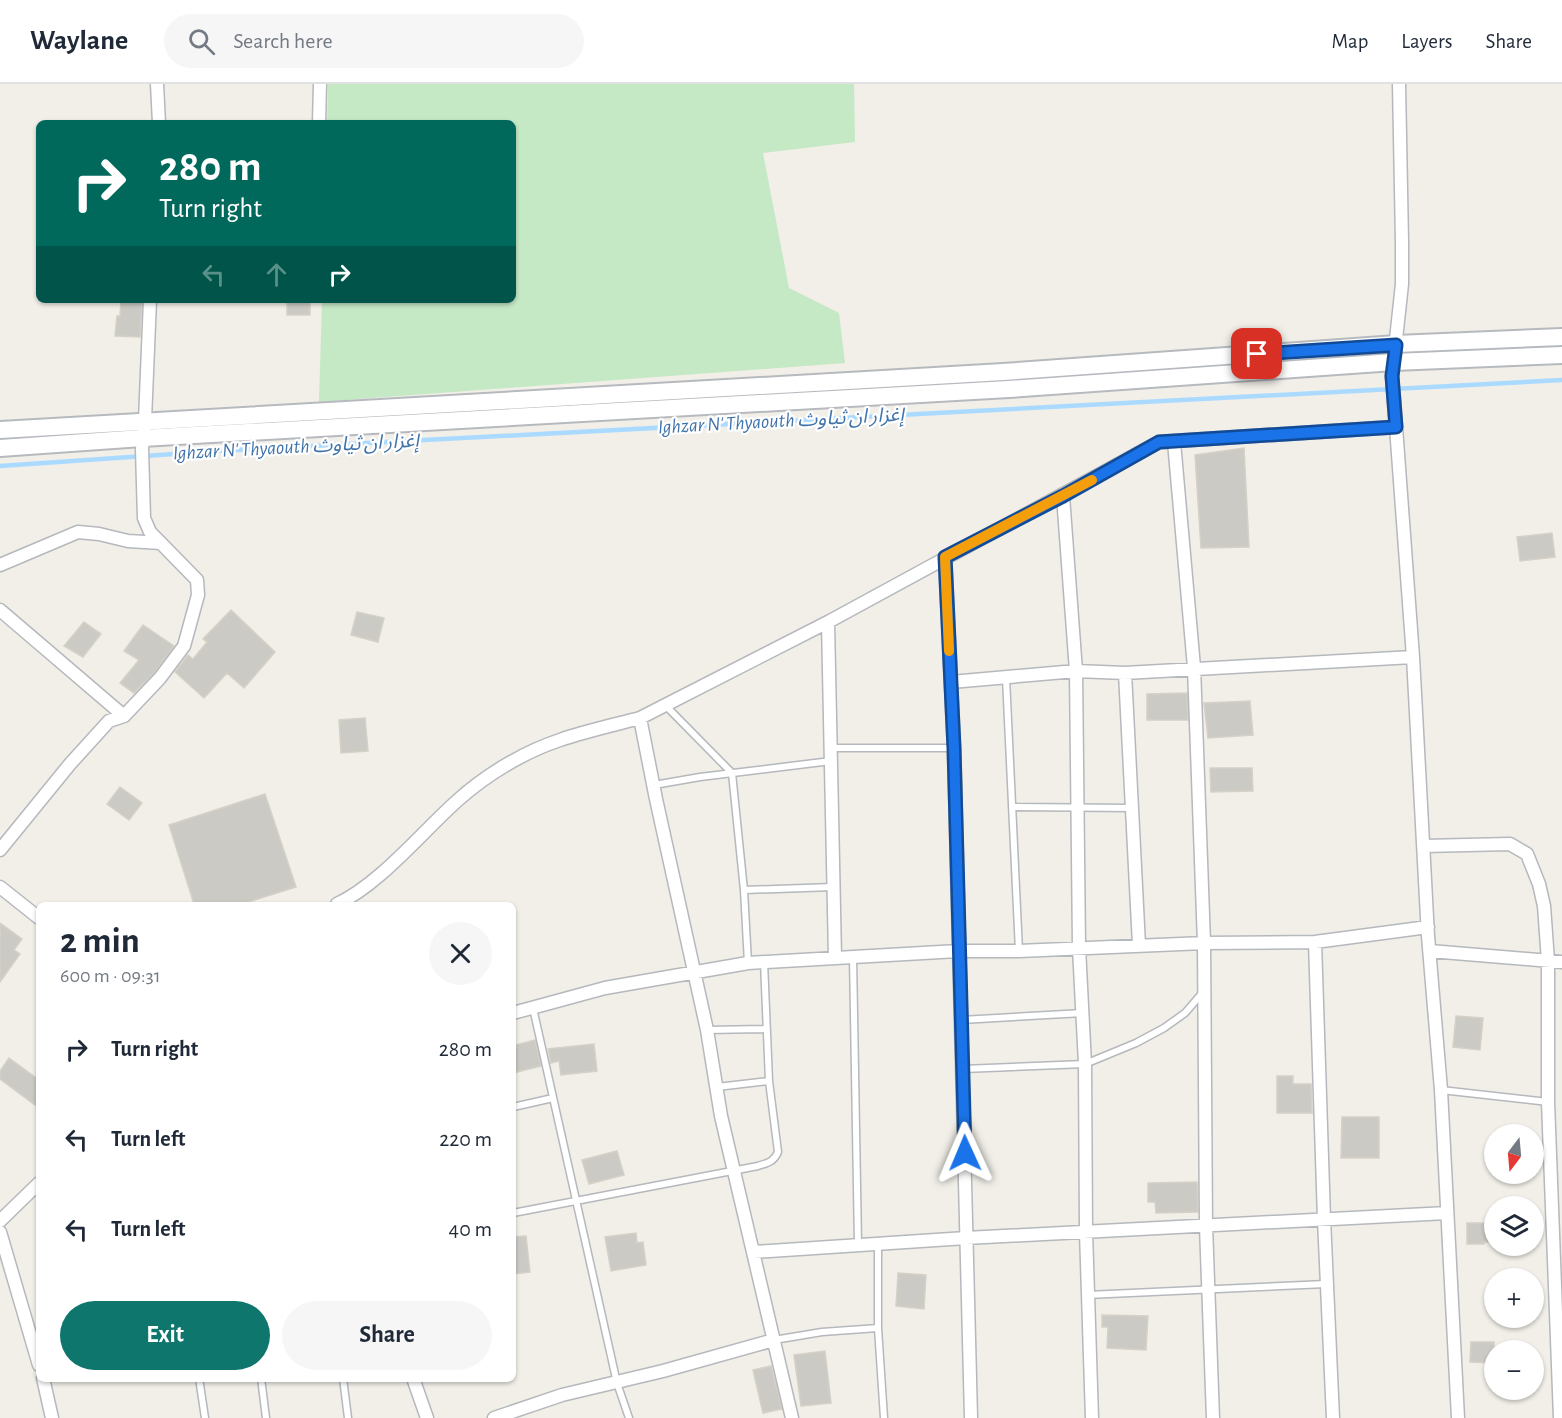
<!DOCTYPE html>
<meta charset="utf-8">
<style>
body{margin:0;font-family:"Alegreya Sans","Noto Sans Arabic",sans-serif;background:#f6f6f7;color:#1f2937;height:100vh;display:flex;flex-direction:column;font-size:22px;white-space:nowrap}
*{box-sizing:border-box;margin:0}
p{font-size:20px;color:#747a83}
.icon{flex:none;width:33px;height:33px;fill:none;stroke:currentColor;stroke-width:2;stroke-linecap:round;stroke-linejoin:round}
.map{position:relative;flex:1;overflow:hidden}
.side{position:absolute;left:36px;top:818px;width:480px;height:480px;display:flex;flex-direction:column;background:#fff;border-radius:9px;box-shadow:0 2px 4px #0004}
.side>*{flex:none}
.hud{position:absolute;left:36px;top:36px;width:480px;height:183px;border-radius:9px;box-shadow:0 2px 4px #0004;background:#00695c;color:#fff;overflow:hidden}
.needle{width:39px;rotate:196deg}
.controls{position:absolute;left:1484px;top:1040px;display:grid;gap:12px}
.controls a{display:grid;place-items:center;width:60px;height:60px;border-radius:50%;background:#fff;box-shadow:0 2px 4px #0004;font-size:30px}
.pin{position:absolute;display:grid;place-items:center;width:51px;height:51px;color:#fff;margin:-26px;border-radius:12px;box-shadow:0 3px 9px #0006}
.me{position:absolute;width:66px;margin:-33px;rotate:359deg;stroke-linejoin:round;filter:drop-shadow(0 0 4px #0008)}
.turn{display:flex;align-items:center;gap:21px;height:126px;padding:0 24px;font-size:27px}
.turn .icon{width:78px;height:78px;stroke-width:2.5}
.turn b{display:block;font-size:42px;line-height:51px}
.lanes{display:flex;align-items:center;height:57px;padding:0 24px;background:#0003;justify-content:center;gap:30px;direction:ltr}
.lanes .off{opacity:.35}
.round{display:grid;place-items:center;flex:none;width:63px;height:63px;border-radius:32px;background:#f6f6f7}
.head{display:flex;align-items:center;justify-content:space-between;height:102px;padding:0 24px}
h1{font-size:36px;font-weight:700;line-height:45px}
.primary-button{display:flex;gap:12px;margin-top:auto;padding:12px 24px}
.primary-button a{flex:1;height:69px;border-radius:36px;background:#0f766e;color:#fff;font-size:24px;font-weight:700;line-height:69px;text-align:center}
.primary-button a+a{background:#f6f6f7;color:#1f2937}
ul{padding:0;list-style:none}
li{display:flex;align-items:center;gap:18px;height:90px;padding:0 24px}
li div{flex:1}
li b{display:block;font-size:22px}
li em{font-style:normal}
header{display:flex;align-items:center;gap:36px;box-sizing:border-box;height:84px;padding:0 30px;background:#fff;border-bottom:2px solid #e0e1e3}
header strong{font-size:28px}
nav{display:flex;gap:33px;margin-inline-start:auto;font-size:21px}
.search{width:420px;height:54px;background:#f6f6f7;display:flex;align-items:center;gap:15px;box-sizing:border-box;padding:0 21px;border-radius:33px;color:#747a83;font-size:22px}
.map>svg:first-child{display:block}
</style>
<header>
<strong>Waylane</strong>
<div class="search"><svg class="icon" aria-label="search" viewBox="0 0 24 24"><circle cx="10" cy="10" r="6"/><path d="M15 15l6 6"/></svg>Search here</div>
<nav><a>Map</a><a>Layers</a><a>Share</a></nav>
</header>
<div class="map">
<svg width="1562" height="1334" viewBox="0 0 1562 1334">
<rect width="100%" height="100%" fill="#f1efe8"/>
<path fill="#c5e8c5" d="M328 0H854L855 58 763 69 789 204 839 229 845 279 319 318 322 216H513V39H327Z"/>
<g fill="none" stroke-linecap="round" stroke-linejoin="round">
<path stroke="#aadaff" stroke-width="4.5" d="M0 382 217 367 1562 296"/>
</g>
<path fill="#cccac5" stroke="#d6d1c6" stroke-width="1.5" d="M121 216H142L140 253 115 252 117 232H120Z
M287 216H310V231H287Z
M1244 364 1249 463 1201 464 1195 371Z
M1552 449 1555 473 1520 477 1517 453Z
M231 526 275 568 244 604 227 589 204 614 175 588 188 571 193 575 207 558 203 555Z
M357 528 384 534 378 558 351 551Z
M84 538 101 550 83 573 64 562Z
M143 541 174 562 154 589 134 609 120 599 139 576 124 567Z
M1187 609 1188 636H1147V610Z
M1250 617 1253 651 1208 654 1204 619Z
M365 634 368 667 341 669 339 636Z
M1210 684H1252L1253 707 1211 708Z
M120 703 142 719 129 736 107 720Z
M265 710 296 803 242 820H194L169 741Z
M0 839 22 855 14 866 20 870 0 898Z
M1456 932 1483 934 1480 966 1453 963Z
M535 956 541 982 513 989V965L517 964 516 961Z
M594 960 597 987 561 991 559 977 551 979 548 965Z
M9 974 39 996V1024L0 995V987Z
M1277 992H1293V1000H1311L1312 1029H1277Z
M1342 1033H1379V1074H1341Z
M617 1067 624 1091 589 1100 582 1076Z
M1197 1098 1198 1128 1156 1129 1155 1118H1148V1099Z
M1467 1139H1494V1158H1484V1160H1467Z
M636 1149 637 1159 643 1158 646 1181 611 1187 605 1153Z
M526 1152 530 1188 513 1190V1153Z
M898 1189 926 1191 924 1225 896 1222Z
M1102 1231 1148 1232 1146 1266 1107 1264 1108 1243H1102Z
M1471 1258H1494V1279L1470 1278Z
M825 1267 831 1319 801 1322 794 1271Z
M771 1282 782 1325 763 1329 753 1286Z"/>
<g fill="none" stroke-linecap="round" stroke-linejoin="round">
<defs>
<path id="lane" d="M1006 594 1019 867
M665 621 732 689 744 806 748 879
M831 664H954
M654 701 700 693 831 677
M1012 723 1132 724
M744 806 833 803
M853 873 858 1160
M533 924 617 1299 629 1334
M961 936 1083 929
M707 946 766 945
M963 985 1085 980 1136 959 1164 944 1185 929 1204 907
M717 1003 769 997 764 878
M1441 1006 1548 1018
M513 1023 553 1014
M513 1129 758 1082C767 1079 774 1078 778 1068L769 997
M1087 1211 1326 1200
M878 1244 884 1334
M774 1256 822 1248 878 1244V1160
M199 1294 205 1334
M261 1294 266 1334
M343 1294 348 1334"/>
<path id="street" d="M157 0 159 39
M319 39 320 0
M1396 343 1392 292 1402 200V158L1399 0
M1174 358 1194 583 1204 859 1206 1142 1213 1334
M1063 412 1076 587 1079 864 1085 980 1086 1148 1092 1334
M945 473 954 664 971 1334
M0 481 78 448 99 450 128 457 161 459
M0 526 124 632
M828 538 835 874
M1125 589 1139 861
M951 598 1076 587 1125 589 1413 573
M640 634 828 538 1159 358 1396 343 1413 573 1428 852 1441 1006 1458 1334
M1424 762 1510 760 1527 770 1539 800 1544 822 1548 877V1018L1560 1334
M0 766 70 680 109 637 124 632 160 594 184 562 198 511 197 496 150 448 144 434 142 365 145 336 150 216
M0 803 39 834
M337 820C379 801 423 747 458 716 487 690 524 668 560 656 586 647 614 641 640 634L656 715 707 946 721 1032 792 1334
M1315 858 1324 1135 1333 1334
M1430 867 1562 878
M513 929 605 904 748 879 958 867H1019L1204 859 1315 858 1428 843
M0 1137 39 1099
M0 1148 39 1281
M754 1168 966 1154 1447 1129
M43 1294 52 1334
M413 1294 427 1334
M494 1334 562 1311 663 1287 774 1256"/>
<path id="secondary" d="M0 346 1003 288 1396 260 1562 253
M0 364 142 354 1009 305 1394 278 1562 271"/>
</defs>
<use href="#lane" stroke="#b5b8bc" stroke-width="9"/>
<use href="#street" stroke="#b5b8bc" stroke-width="15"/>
<use href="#secondary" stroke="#b6babf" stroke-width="20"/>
<use href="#lane" stroke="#fff" stroke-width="6"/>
<use href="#street" stroke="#fff" stroke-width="12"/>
<use href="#secondary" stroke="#fff" stroke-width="16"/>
</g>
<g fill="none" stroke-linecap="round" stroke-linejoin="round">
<defs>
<path id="route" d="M965 1069 954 664 945 473 1063 412 1159 358 1396 343 1392 292 1396 261 1257 270"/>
</defs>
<use href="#route" stroke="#114b97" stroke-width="15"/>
<use href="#route" stroke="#1a73e8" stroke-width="10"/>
<path stroke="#f59e0b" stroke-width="10" d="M949 567 945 473 1092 396"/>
</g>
<g text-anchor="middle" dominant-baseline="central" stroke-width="4.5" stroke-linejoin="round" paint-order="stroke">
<g font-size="20" font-style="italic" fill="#4174aa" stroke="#fff">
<text transform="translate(781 337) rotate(-3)">Ighzar N' Thyaouth إغزار ان ثياوث</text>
<text transform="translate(296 363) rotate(-3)">Ighzar N' Thyaouth إغزار ان ثياوث</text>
</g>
</g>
</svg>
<div class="controls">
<a><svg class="needle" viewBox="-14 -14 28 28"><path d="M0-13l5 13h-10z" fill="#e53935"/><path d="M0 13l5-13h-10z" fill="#747a83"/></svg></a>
<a><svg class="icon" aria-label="layers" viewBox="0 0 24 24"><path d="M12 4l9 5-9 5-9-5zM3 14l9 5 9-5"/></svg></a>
<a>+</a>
<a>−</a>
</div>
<div class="pin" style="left:1257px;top:270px;background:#d93025"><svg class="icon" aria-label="arrive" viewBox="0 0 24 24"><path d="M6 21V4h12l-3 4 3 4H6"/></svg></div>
<svg class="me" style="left:965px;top:1069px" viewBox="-20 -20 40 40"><path d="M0-17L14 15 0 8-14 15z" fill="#1a73e8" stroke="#fff" stroke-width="4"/></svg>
<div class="hud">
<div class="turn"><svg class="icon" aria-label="right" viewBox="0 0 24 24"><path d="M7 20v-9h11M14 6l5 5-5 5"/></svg><div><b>280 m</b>Turn right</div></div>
<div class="lanes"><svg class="icon off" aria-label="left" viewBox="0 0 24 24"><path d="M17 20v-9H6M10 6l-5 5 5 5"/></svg><svg class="icon off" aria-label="ahead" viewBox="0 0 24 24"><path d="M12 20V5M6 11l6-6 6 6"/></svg><svg class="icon" aria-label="right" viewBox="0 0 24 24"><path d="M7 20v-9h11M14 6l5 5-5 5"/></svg></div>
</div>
<section class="side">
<div class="head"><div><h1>2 min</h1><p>600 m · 09:31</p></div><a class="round"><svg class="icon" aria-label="close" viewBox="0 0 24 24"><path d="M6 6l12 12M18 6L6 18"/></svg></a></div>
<ul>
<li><svg class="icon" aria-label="right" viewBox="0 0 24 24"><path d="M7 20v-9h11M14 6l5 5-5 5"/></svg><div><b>Turn right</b></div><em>280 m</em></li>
<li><svg class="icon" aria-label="left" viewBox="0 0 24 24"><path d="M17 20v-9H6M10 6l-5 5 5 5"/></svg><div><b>Turn left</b></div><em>220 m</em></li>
<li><svg class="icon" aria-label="left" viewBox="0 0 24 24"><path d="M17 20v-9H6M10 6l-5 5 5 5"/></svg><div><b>Turn left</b></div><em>40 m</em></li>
</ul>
<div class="primary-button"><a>Exit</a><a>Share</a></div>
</section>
</div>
